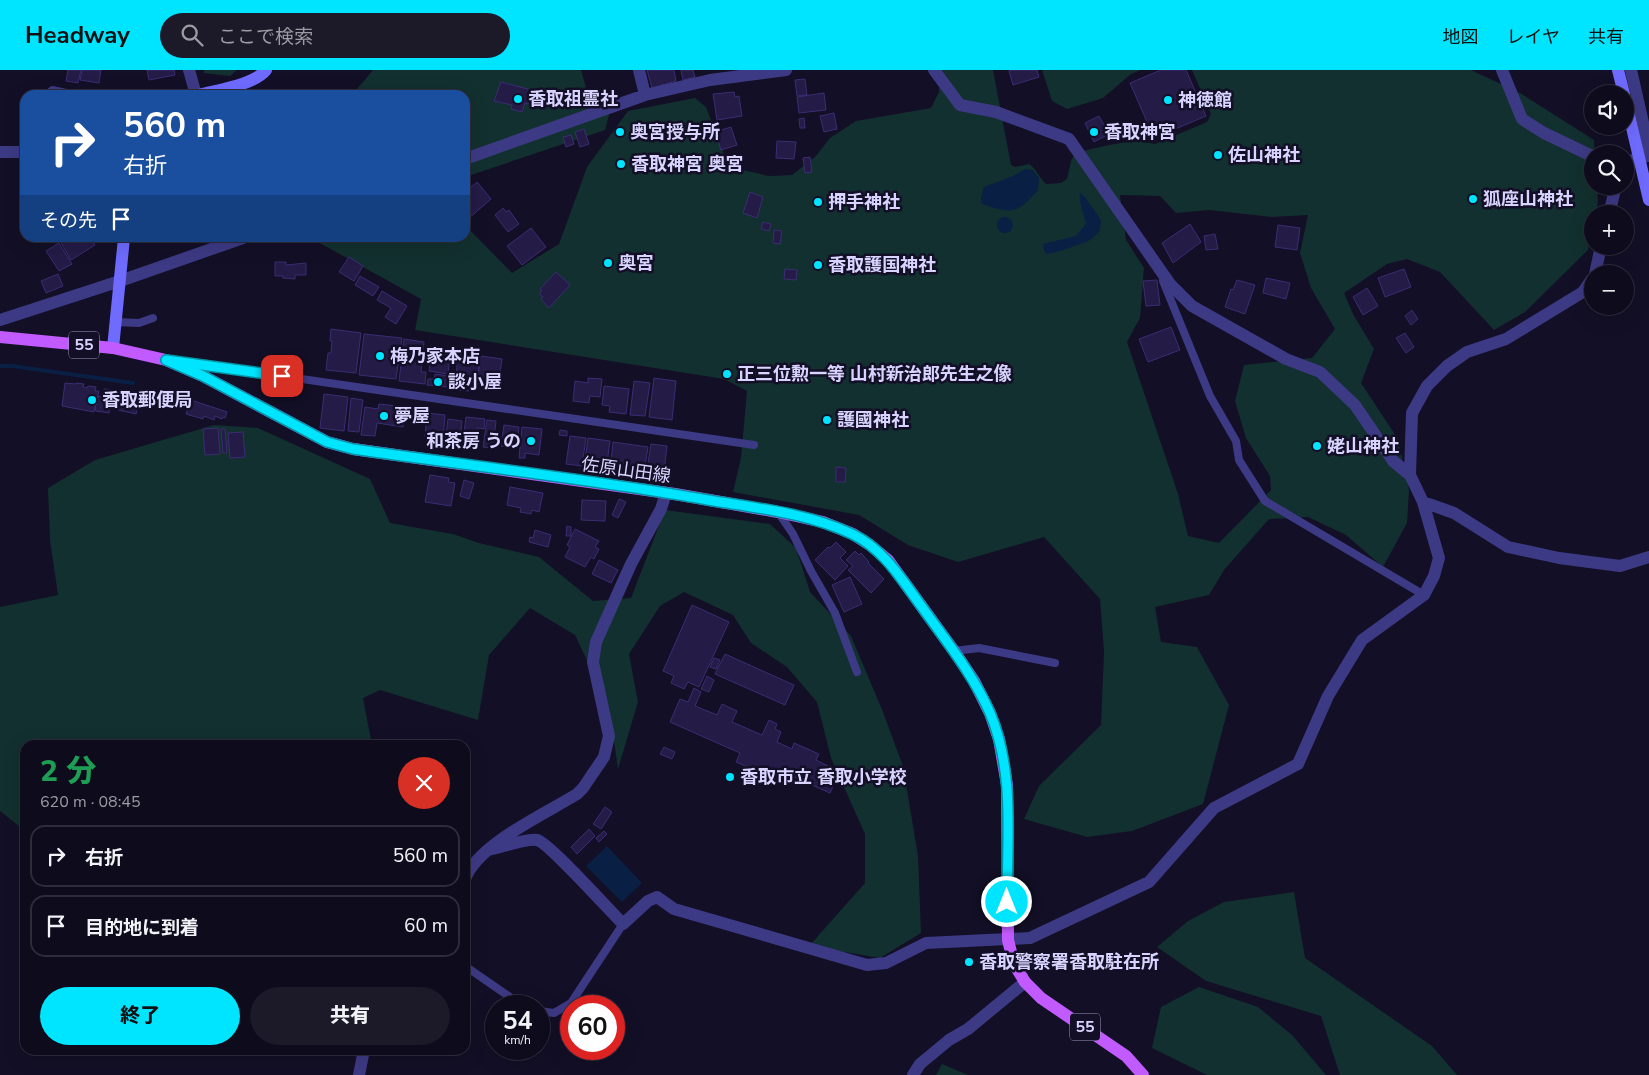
<!DOCTYPE html>
<html lang="ja">
<meta charset="utf-8">
<style>
body{margin:0;font-family:"Nunito Sans","Noto Sans JP",sans-serif;background:#1c1929;color:#f1f3f6;height:100vh;display:flex;flex-direction:column;font-size:19px;white-space:nowrap}
*{box-sizing:border-box;margin:0}
p{font-size:16px;color:#9b9ba3}
.icon{flex:none;width:28px;height:28px;fill:none;stroke:currentColor;stroke-width:2;stroke-linecap:round;stroke-linejoin:round}
.map{position:relative;flex:1;overflow:hidden}
.panel{position:absolute;left:20px;top:670px;width:450px;height:315px;display:flex;flex-direction:column;background:#0e0b1c;border-radius:15px;box-shadow:0 5px 20px #0002,0 0 0 1px #2e2b3b}
.panel>*{flex:none}
.top-card{position:absolute;left:20px;top:20px;width:450px;height:152px;border-radius:15px;box-shadow:0 5px 20px #0002,0 0 0 1px #2e2b3b;background:#1a4fa0;color:#fff;overflow:hidden}
.fabs{position:absolute;left:1584px;top:15px;display:grid;gap:10px}
.fabs a{display:grid;place-items:center;width:50px;height:50px;border-radius:50%;background:#0e0b1c;box-shadow:0 5px 20px #0002,0 0 0 1px #2e2b3b;font-size:25px}
.speed{position:absolute;left:485px;top:925px;display:flex;gap:10px;font-size:25px;font-weight:700;text-align:center}
.speed>*{display:grid;place-content:center;width:65px;height:65px;border-radius:50%;background:#0e0b1c;box-shadow:0 5px 20px #0002,0 0 0 1px #2e2b3b;line-height:1}
.speed small{font-size:12px;font-weight:400}
.speed .limit{border:8px solid #d22;background:#fff;color:#111}
.pin{position:absolute;display:grid;place-items:center;width:42px;height:42px;color:#fff;margin:-21px;border-radius:10px;box-shadow:0 2px 8px #0006}
.me{position:absolute;width:55px;margin:-28px;rotate:0deg;stroke-linejoin:round;filter:drop-shadow(0 0 4px #0008)}
.turn{display:flex;align-items:center;gap:18px;height:105px;padding:0 20px;font-size:22px}
.turn .icon{width:65px;height:65px;stroke-width:2.5}
.turn b{display:block;font-size:35px;line-height:42px}
.then{display:flex;align-items:center;height:48px;padding:0 20px;background:#0003;gap:10px;font-size:19px}
.round{display:grid;place-items:center;flex:none;width:52px;height:52px;border-radius:26px;background:#1c1929}
.headline{display:flex;align-items:center;justify-content:space-between;height:85px;padding:0 20px}
h1{font-size:30px;font-weight:800;line-height:38px;color:#1e9e55}
.action{display:flex;gap:10px;margin-top:auto;padding:10px 20px}
.action a{flex:1;height:58px;border-radius:30px;background:#00e5ff;color:#111;font-size:20px;font-weight:800;line-height:58px;text-align:center}
.action a+a{background:#1c1929;color:#f1f3f6}
ul{padding:0;list-style:none}
li{display:flex;align-items:center;gap:15px;height:62px;margin:0 10px 8px;padding:0 10px;border:2px solid #2e2b3b;border-radius:15px}
li div{flex:1}
li b{display:block;font-size:19px}
li em{font-style:normal}
header{display:flex;align-items:center;gap:30px;box-sizing:border-box;height:70px;padding:0 25px;background:#00e5ff;color:#111}
header strong{font-size:24px}
nav{display:flex;gap:28px;margin-inline-start:auto;font-size:18px}
.search{width:350px;height:45px;background:#1c1929;display:flex;align-items:center;gap:12px;box-sizing:border-box;padding:0 18px;border-radius:28px;color:#9b9ba3;font-size:19px}
.map>svg:first-child{display:block}
</style>
<header>
<strong>Headway</strong>
<div class="search"><svg class="icon" aria-label="search" viewBox="0 0 24 24"><circle cx="10" cy="10" r="6"/><path d="M15 15l6 6"/></svg>ここで検索</div>
<nav><a>地図</a><a>レイヤ</a><a>共有</a></nav>
</header>
<div class="map">
<svg width="1649" height="1005" viewBox="0 0 1649 1005">
<rect width="100%" height="100%" fill="#130f26"/>
<path fill="#12302f" fill-rule="evenodd" d="M204 0H237L230 6 204 3Z
M373 0H581L587 21 609 45 605 60 465 107V25H352Z
M939 0H993L1011 95 1015 97 1029 94C1037 99 1039 108 1046 114L1061 113 1067 109 1071 91 1075 83C1102 77 1128 68 1155 74L1207 52 1211 44 1192 0H1471L1520 23 1594 70 1595 84H1592V116H1597L1598 131 1596 144H1592V158L1588 180 1525 242 1494 260 1440 202 1407 189 1387 194 1344 223 1353 244 1374 279 1361 313 1398 369 1409 420 1407 453 1383 497 1346 465 1308 447 1269 449 1224 500 1209 525 1155 537 1161 572 1197 577 1229 635 1203 734 1132 761 1087 767 1024 749 1039 716 1101 655 1104 582 1100 529 1044 467 958 492 908 475 859 445 733 422 741 388 747 321 724 309 415 260 421 229 316 171 319 168H465V155L512 203 559 174 587 97 628 41 695 28 706 37 725 87 738 99 769 106 792 105 816 86 830 68 856 51 931 38 939 22ZM1120 125 1160 126 1176 143 1209 140 1272 147 1308 145 1300 183 1311 218 1335 259 1312 288 1244 295 1235 331 1246 368 1270 406 1271 420 1219 473 1188 466 1178 424 1127 272 1140 248 1144 198 1126 170Z
M1042 0H1141L1131 4 1103 28 1067 39 1052 31Z
M214 355 258 358 370 409 390 453 453 464 479 473 539 487 593 531 631 528 665 440 770 454 796 478 810 522 851 566 883 642 903 696 918 786 921 863 880 888 809 876 865 813V764L831 688 817 632 787 597 751 573 733 545 684 522 660 536 629 584 638 632 618 699 609 637 575 565 530 538 489 585 478 650 380 620 363 628 372 675H25V761L0 741V537L58 525 50 470 48 418 95 390Z
M1294 822 1305 888 1432 976 1457 1005H1340L1321 946 1206 911 1157 877 1188 851 1224 832Z
M1199 917 1258 937 1292 965 1326 1005H1207L1152 978 1161 937Z
M942 994 968 1005H936Z"/>
<path fill="#0a1f44" d="M1025 99 1033 100 1039 108 1038 120C1016 146 1011 143 982 134L981 128 984 117 1013 106Z
M1080 123 1085 127 1101 150 1100 160C1091 172 1086 172 1074 176 1064 180 1057 182 1047 184L1044 181 1043 174 1076 166 1086 154C1084 145 1078 130 1080 123Z
M997 155a8 8 0 1 1 16 0a8 8 0 1 1-16 0Z
M607 776 642 813 622 832 586 796Z"/>
<g fill="none" stroke-linecap="round" stroke-linejoin="round">
<path stroke="#0a1f44" stroke-width="4" d="M0 296H12L133 313"/>
</g>
<path fill="#241b47" stroke="#3b2d73" d="M68 0H81L78 13 66 11Z
M82 0H101L99 13 80 10Z
M147 0H174L175 5 149 10Z
M647 0H674L676 11 652 18Z
M681 0H693L695 7 683 10Z
M1013 0H1037L1039 7 1013 15 1009 1Z
M1161 0H1186L1206 46 1154 68 1130 13Z
M805 9 807 25 797 26 795 10Z
M501 12 543 23 540 32 530 29 528 34 525 33 522 42 511 39 512 35 494 31Z
M734 22 735 27 739 26 742 46 717 50 713 24Z
M824 23 826 40 799 43 797 27Z
M834 43 837 59 824 62 820 46Z
M1099 46 1109 64 1094 72 1085 53Z
M804 48 805 58H800L799 49Z
M731 57 737 75 721 80 715 62Z
M584 59 589 74 580 77 575 62Z
M571 65 574 74 566 77 563 67Z
M777 71 796 72 794 89 776 88Z
M810 87 812 102 805 103 803 88Z
M477 112 491 129 469 148 465 143V122Z
M750 122 763 127 757 148 743 143Z
M821 128 822 134 816 136 814 129Z
M503 138 506 142 509 140 519 154 508 162 495 145Z
M763 152 771 154 769 161 761 159Z
M1190 154 1201 172 1173 193 1162 173Z
M1278 155 1300 158 1297 180 1275 177Z
M531 158 546 177 522 195 507 176Z
M774 160 782 161 780 174 773 173Z
M1215 164 1218 179 1206 180 1204 166Z
M62 168H72L73 169 76 168H91L95 175 71 190 59 169Z
M59 173 72 194 59 201 46 181Z
M349 187 363 196 354 211 339 202Z
M606 189 611 190V196L605 195Z
M813 191H823L822 199 813 198Z
M275 192H286V195L306 193V205H295V209L283 208V206H275Z
M785 199 797 200 796 210 784 209Z
M1404 199 1411 217 1385 227 1378 208Z
M556 202 570 215 549 238 541 229 543 227 539 224 542 221 540 219Z
M58 204 63 216 46 223 41 211Z
M360 206 379 217 373 226 355 215Z
M1266 208 1290 213 1286 229 1263 223Z
M1157 210 1160 235 1146 236 1143 211Z
M1237 210 1255 215 1245 244 1225 237 1231 219 1233 220Z
M1367 218 1378 236 1363 245 1353 227Z
M382 221 407 236 396 254 385 247 391 238 377 230Z
M1412 240 1418 249 1411 255 1405 246Z
M1171 257 1180 280 1148 292 1139 269Z
M331 259 361 263 356 303 326 300 328 283H331L332 271H330Z
M1405 263 1414 277 1406 283 1396 268Z
M364 264 402 268 396 309 359 305Z
M404 269 424 272 421 302H426L425 314 399 311Z
M432 277 451 279 448 304 429 301Z
M455 280 471 282 469 295 479 296 476 316 471 315 470 321 455 320 457 296 453 295Z
M481 286 502 289 498 318 477 315Z
M435 304 449 306 447 317 427 315 428 309H434Z
M588 308 602 309 600 327 590 326 589 333 573 331 575 311 588 313Z
M654 308 676 311 672 350 649 347Z
M634 311 650 313 645 346 630 345Z
M65 313 76 314V313L84 314 83 317 87 318 88 316 96 317 95 321H99L94 342 62 336Z
M604 316 629 319 626 344 609 342 610 336 602 335Z
M104 319 113 320 109 343 96 341 95 338 98 326 103 327Z
M120 322 143 327 142 333 139 332 136 344 114 339Z
M324 324 348 327 344 361 320 358Z
M150 325 156 326 154 336 148 335Z
M157 326 171 328 169 339 161 338 162 333 156 332Z
M351 328 363 330 359 362 348 361Z
M191 330 227 342 225 348 223 347 222 349 215 346 214 350 204 346 203 349 186 344Z
M379 334 406 337 403 357 377 353 375 366 361 365 365 337 378 339Z
M427 343 445 345 443 369 425 367Z
M466 347 485 349 484 359 477 358 475 373 463 371Z
M448 349 462 351 460 374 445 372Z
M487 350 496 351 493 378 483 377Z
M504 355 519 357 517 378 501 376Z
M522 357 542 359 539 385 525 383V388H519Z
M218 358 220 384 205 385 203 359Z
M221 359H225L227 383H223Z
M560 360 567 361V366L559 365Z
M243 362 245 387 230 388 228 363Z
M570 366 586 368 582 396 566 394Z
M588 368 610 371 607 393 585 391Z
M613 372 648 377 645 396 611 392Z
M651 374 667 376 664 402 647 400Z
M836 397 846 398 845 412H836Z
M430 405 449 408 448 412 455 413 451 436 425 432Z
M464 410 474 413 469 429 460 426Z
M510 417 543 423 539 442 532 440 531 444 520 442 521 438 507 435Z
M619 429 626 432 618 448 612 445Z
M582 430 606 431 605 451 581 450Z
M567 456 571 457V466H566Z
M575 459 599 471 595 477 599 479 594 489 591 487 585 497 565 487 570 477 567 475Z
M535 460 551 465 548 477 529 472 530 467 533 468Z
M836 472 846 482 840 488 848 496 835 510 815 490 828 477 830 478Z
M855 481 859 485 861 483 869 492 868 493 884 509 871 523 848 500 853 496 846 490Z
M599 490 618 500 611 513 592 504Z
M850 507 862 534 844 542 832 515Z
M692 535 729 552 699 617 688 612 684 619 671 613 674 606 663 601Z
M725 584 794 615 785 635 715 604Z
M714 588 720 590 716 599 710 597Z
M707 606 714 610 709 622 701 619Z
M694 618 701 622 695 636 717 645 722 634 737 641 732 652 762 665 769 650 777 654 775 659 781 662 777 672 792 679 794 673 819 684 816 690 840 702 830 723 774 698 770 707 736 692 740 683 670 652 680 629 688 632Z
M664 677 675 682 672 689 660 684Z
M605 737 612 742 601 759 593 754Z
M589 759 595 766 577 784 571 777Z
M604 761 607 764 599 772 596 768Z"/>
<g fill="none" stroke-linecap="round" stroke-linejoin="round">
<path stroke="#3d3a85" stroke-width="8" d="M1163 211 1210 326 1236 371 1239 390 1265 431 1424 525
M116 252 139 253 153 248
M179 291 754 375
M778 442 793 464 811 501 835 543 857 602
M954 581 979 578 1055 593
M465 896 523 936
M539 941 554 943 571 933 623 854"/>
<path stroke="#3d3a85" stroke-width="12" d="M189 0 196 25
M639 0 645 25
M1502 0 1522 49 1544 63 1592 86
M1631 0 1649 79
M53 22 67 25
M0 82H25
M465 89 645 25 710 10 786 0
M1625 95 1640 86H1649
M1609 144 1616 116
M1595 204 1601 176
M0 250 120 211 243 168
M1410 405 1412 343 1427 316 1447 296 1467 282 1506 269 1583 222 1592 209
M1423 432 1454 443 1508 477 1559 488 1620 496 1649 487
M488 780C499 778 527 768 537 770 548 772 610 841 623 854L648 831 657 827 674 839 867 895 886 893 926 873 1030 868 1149 812 1214 738 1298 694 1328 626 1362 570 1424 525 1434 506 1439 488 1423 432 1410 405 1393 391 1355 335 1320 302 1286 289 1192 236 1170 214 1069 69 996 42 960 35 934 0
M465 809C478 774 545 744 577 724L583 718 604 687 609 666 593 592 596 572 631 494 661 439 666 423
M359 1005 364 980
M913 1005 920 994 949 970 968 959 1025 912"/>
<path stroke="#6f6bff" stroke-width="12" d="M1618 0 1624 24
M199 25C217 20 254 15 266 0
M1625 28 1649 130
M113 278 124 168"/>
<path stroke="#c25bff" stroke-width="12" d="M0 267 113 278 166 290 203 306 327 372 353 379 675 424 778 442 823 452 853 464 870 475 888 490 954 581 974 611 990 643 999 669 1007 715 1008 870 1014 894 1025 912 1041 928 1126 986 1143 1005"/>
</g>
<g fill="none" stroke-linecap="round" stroke-linejoin="round">
<defs>
<path id="route" d="M282 306 166 290 203 306 327 372 353 379C471 396 590 409 708 430 756 438 808 443 852 464 884 479 902 510 922 537 946 571 973 604 990 643 1015 702 1007 769 1007 832"/>
</defs>
<use href="#route" stroke="#0095a6" stroke-width="12"/>
<use href="#route" stroke="#00e5ff" stroke-width="9"/>
</g>
<g fill="#00e5ff" stroke="#130f26" stroke-width="2">
<circle cx="518" cy="29" r="5"/>
<circle cx="1168" cy="30" r="5"/>
<circle cx="620" cy="62" r="5"/>
<circle cx="1094" cy="62" r="5"/>
<circle cx="1218" cy="85" r="5"/>
<circle cx="621" cy="94" r="5"/>
<circle cx="1473" cy="129" r="5"/>
<circle cx="818" cy="132" r="5"/>
<circle cx="608" cy="193" r="5"/>
<circle cx="818" cy="195" r="5"/>
<circle cx="380" cy="286" r="5"/>
<circle cx="727" cy="304" r="5"/>
<circle cx="438" cy="312" r="5"/>
<circle cx="92" cy="330" r="5"/>
<circle cx="384" cy="346" r="5"/>
<circle cx="827" cy="350" r="5"/>
<circle cx="531" cy="371" r="5"/>
<circle cx="1317" cy="376" r="5"/>
<circle cx="730" cy="707" r="5"/>
<circle cx="969" cy="892" r="5"/>
</g>
<g text-anchor="middle" dominant-baseline="central" stroke-width="5" stroke-linejoin="round" paint-order="stroke">
<g fill="#130f26" stroke="#9e99be" stroke-width="1">
<rect x="69" y="261.5" width="30" height="27" rx="4"/>
<rect x="1070" y="943.5" width="30" height="27" rx="4"/>
</g>
<g font-size="16" font-weight="bold" fill="#d9d4ff">
<text x="84" y="275">55</text>
<text x="1085" y="957">55</text>
</g>
<g font-size="18" font-weight="bold" fill="#d9d4ff" stroke="#130f26" text-anchor="start">
<text x="528" y="29">香取祖霊社</text>
<text x="1178" y="30">神徳館</text>
<text x="630" y="62">奥宮授与所</text>
<text x="1104" y="62">香取神宮</text>
<text x="1228" y="85">佐山神社</text>
<text x="631" y="94">香取神宮 奥宮</text>
<text x="1483" y="129">狐座山神社</text>
<text x="828" y="132">押手神社</text>
<text x="618" y="193">奥宮</text>
<text x="828" y="195">香取護国神社</text>
<text x="390" y="286">梅乃家本店</text>
<text x="737" y="304">正三位勲一等 山村新治郎先生之像</text>
<text x="448" y="312">談小屋</text>
<text x="102" y="330">香取郵便局</text>
<text x="394" y="346">夢屋</text>
<text x="837" y="350">護國神社</text>
<text x="521" y="371" text-anchor="end">和茶房 うの</text>
<text x="1327" y="376">姥山神社</text>
<text x="740" y="707">香取市立 香取小学校</text>
<text x="979" y="892">香取警察署香取駐在所</text>
</g>
<g font-size="18" fill="#d9d4ff" stroke="#130f26">
<text transform="translate(626 400) rotate(8)">佐原山田線</text>
</g>
</g>
</svg>
<div class="fabs">
<a><svg class="icon" aria-label="sound" viewBox="0 0 24 24"><path d="M4 9h4l5-4v14l-5-4H4zM17 9q2 3 0 6"/></svg></a>
<a><svg class="icon" aria-label="search" viewBox="0 0 24 24"><circle cx="10" cy="10" r="6"/><path d="M15 15l6 6"/></svg></a>
<a>+</a>
<a>−</a>
</div>
<div class="speed"><div>54<small>km/h</small></div><div class="limit">60</div></div>
<div class="pin" style="left:282px;top:306px;background:#d93025"><svg class="icon" aria-label="arrive" viewBox="0 0 24 24"><path d="M6 21V4h12l-3 4 3 4H6"/></svg></div>
<svg class="me" style="left:1007px;top:832px" viewBox="-20 -20 40 40"><circle r="17" fill="#00e5ff" stroke="#fff" stroke-width="3"/><path d="M0-11L8 9 0 5-8 9z" fill="#fff"/></svg>
<div class="top-card">
<div class="turn"><svg class="icon" aria-label="right" viewBox="0 0 24 24"><path d="M7 20v-9h11M14 6l5 5-5 5"/></svg><div><b>560 m</b>右折</div></div>
<div class="then">その先<svg class="icon" aria-label="arrive" viewBox="0 0 24 24"><path d="M6 21V4h12l-3 4 3 4H6"/></svg></div>
</div>
<section class="panel">
<div class="headline"><div><h1>2 分</h1><p>620 m · 08:45</p></div><a class="round" style="background:#d93025;color:#fff"><svg class="icon" aria-label="close" viewBox="0 0 24 24"><path d="M6 6l12 12M18 6L6 18"/></svg></a></div>
<ul>
<li><svg class="icon" aria-label="right" viewBox="0 0 24 24"><path d="M7 20v-9h11M14 6l5 5-5 5"/></svg><div><b>右折</b></div><em>560 m</em></li>
<li><svg class="icon" aria-label="arrive" viewBox="0 0 24 24"><path d="M6 21V4h12l-3 4 3 4H6"/></svg><div><b>目的地に到着</b></div><em>60 m</em></li>
</ul>
<div class="action"><a>終了</a><a>共有</a></div>
</section>
</div>
